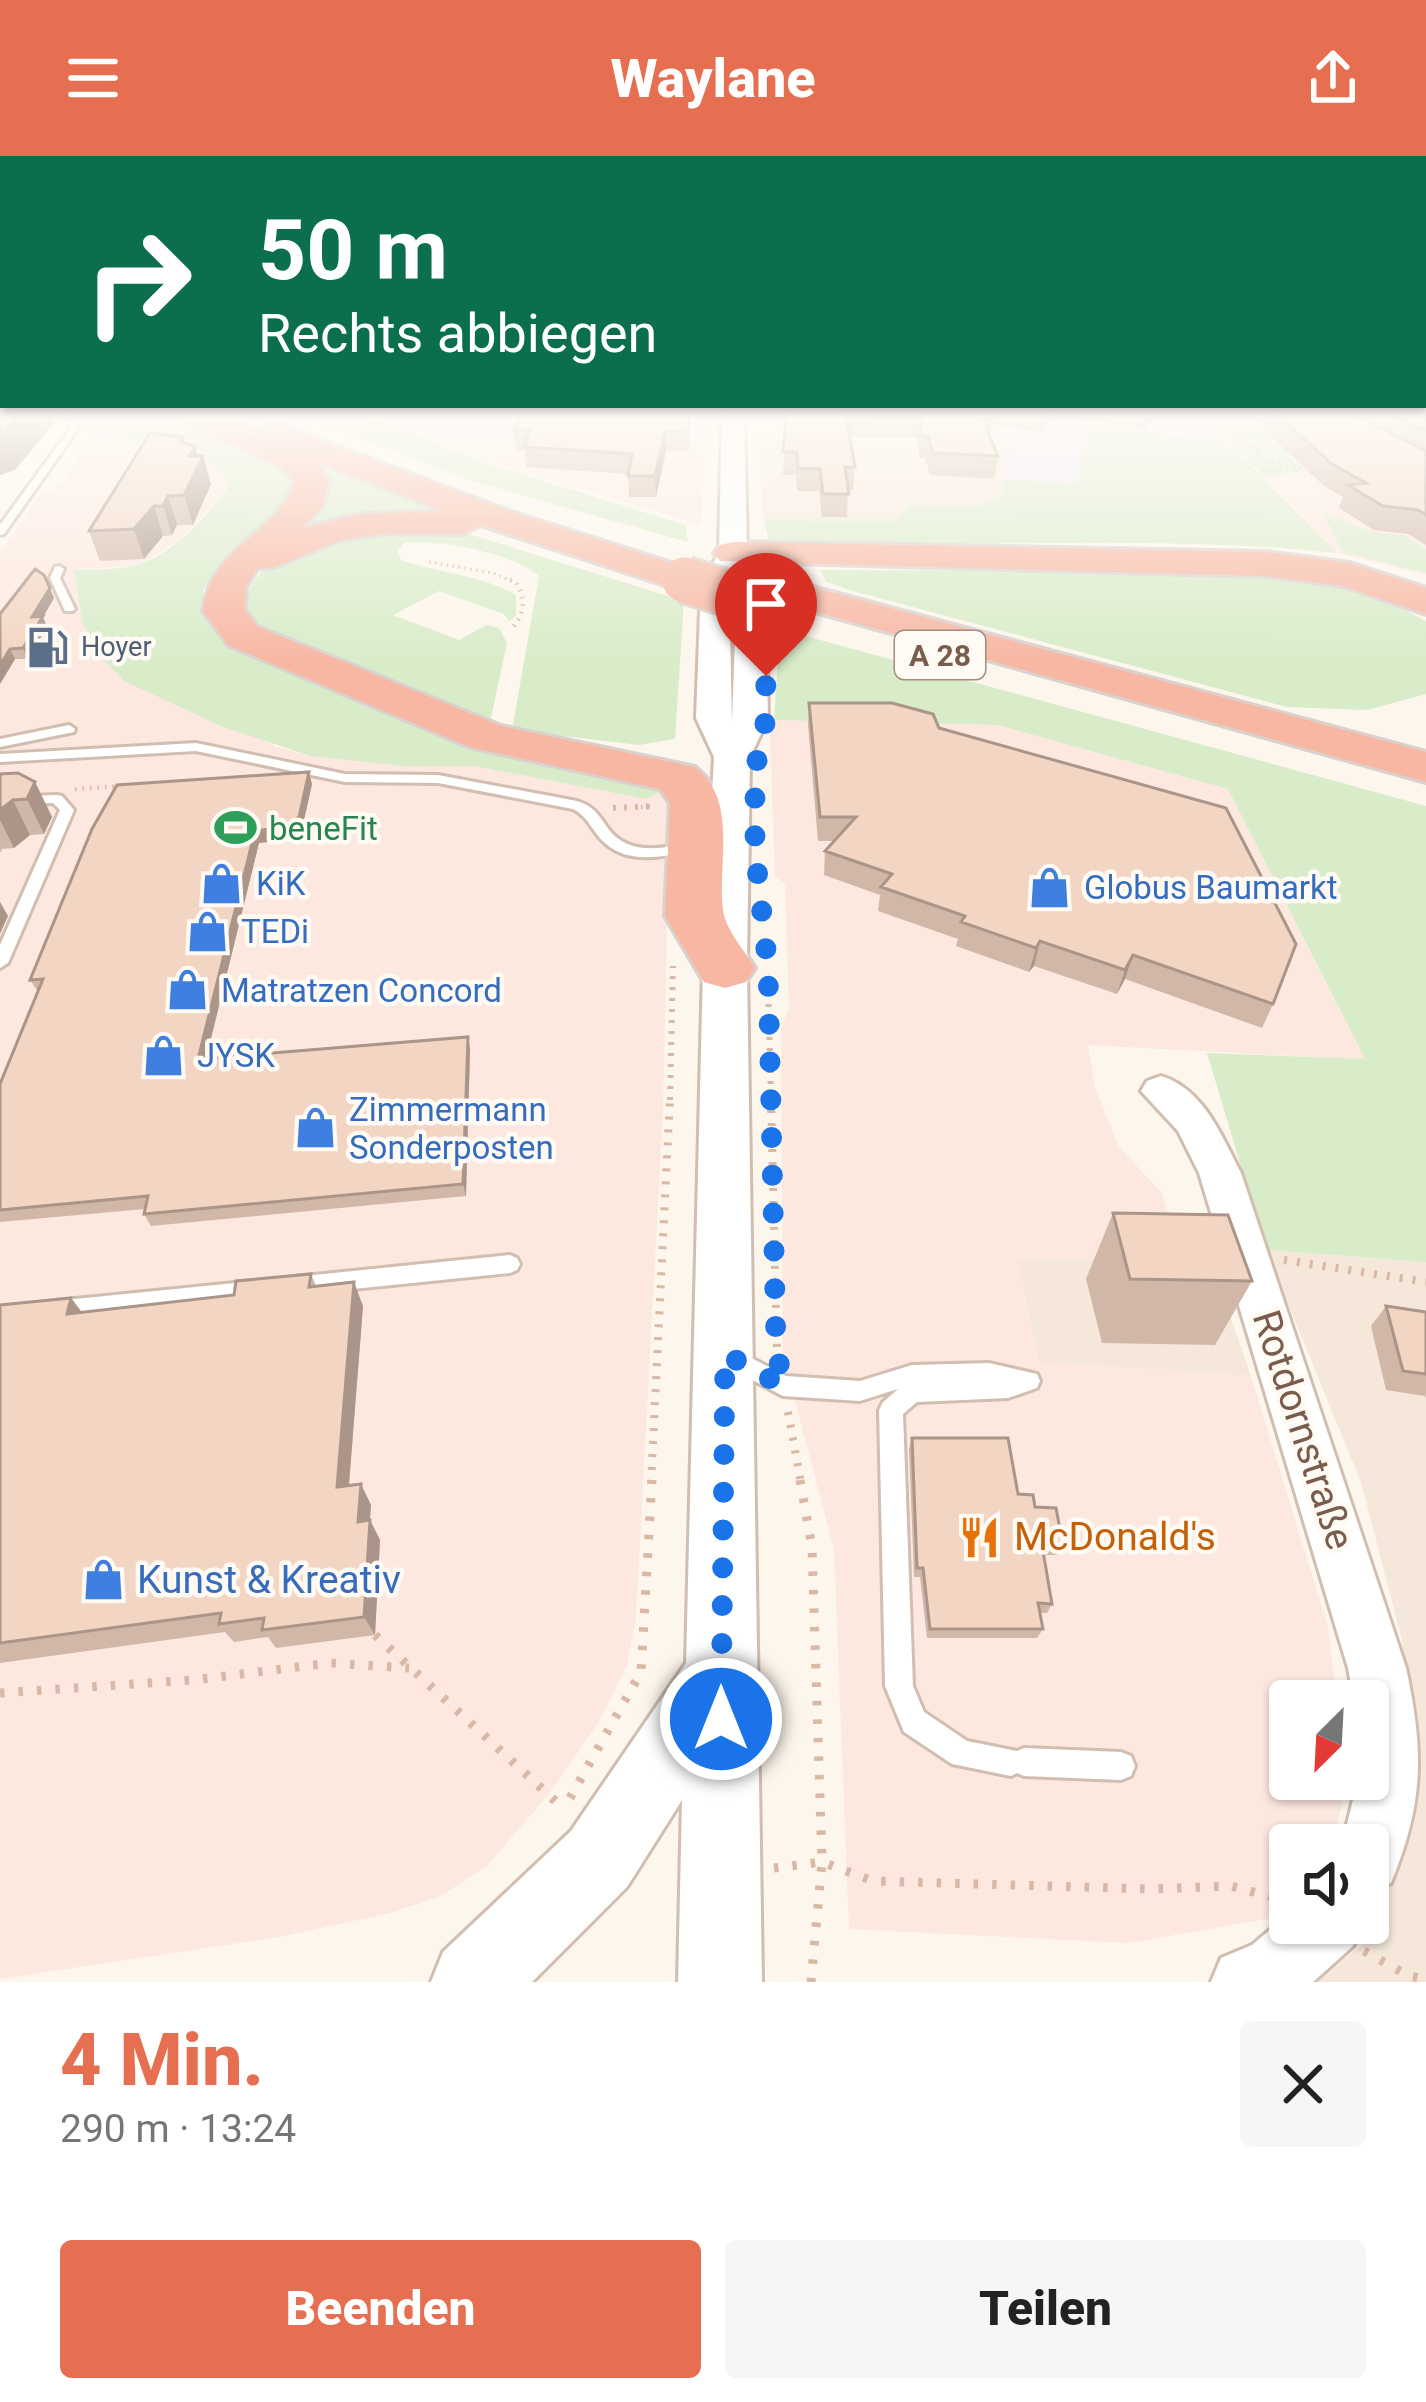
<!DOCTYPE html>
<html lang="de">
<meta charset="utf-8">
<style>
body{margin:0;font-family:Roboto,sans-serif;background:#f6f6f6;color:#222;height:100vh;display:flex;flex-direction:column;font-size:45px;white-space:nowrap}
*{box-sizing:border-box;margin:0}
p{font-size:39px;color:#767676}
.icon{flex:none;width:66px;height:66px;fill:none;stroke:currentColor;stroke-width:2;stroke-linecap:round;stroke-linejoin:round}
.map{position:relative;height:1826px;overflow:hidden}
.side{display:flex;flex-direction:column;background:#fff;flex:1}
.side>*{flex:none}
.hud{position:absolute;left:0px;top:0px;width:1428px;height:252px;box-shadow:0 3px 9px #0004;background:#0b6e4f;color:#fff;overflow:hidden}
.needle{width:78px;rotate:204deg}
.buttons{position:absolute;left:1269px;top:1524px;display:grid;gap:24px}
.buttons a{display:grid;place-items:center;width:120px;height:120px;border-radius:12px;background:#fff;box-shadow:0 3px 9px #0004;font-size:60px}
.pin{position:absolute;display:grid;place-items:center;width:102px;height:102px;color:#fff;margin:-123px -51px;border-radius:50% 50% 50% 0;rotate:-45deg;box-shadow:0 0 12px #0007}
.pin .icon{rotate:45deg}
.me{position:absolute;width:132px;margin:-66px;rotate:0deg;stroke-linejoin:round;filter:drop-shadow(0 0 9px #0008)}
.turn{display:flex;align-items:center;gap:42px;height:252px;padding:0 60px;font-size:54px}
.turn .icon{width:156px;height:156px;stroke-width:2.5}
.turn b{display:block;font-size:84px;line-height:102px}
.round{display:grid;place-items:center;flex:none;width:126px;height:126px;border-radius:12px;background:#f6f6f6}
.overview{display:flex;align-items:center;justify-content:space-between;height:204px;padding:0 60px}
h1{font-size:72px;font-weight:800;line-height:90px;color:#e76f51}
.cta{display:flex;gap:24px;margin-top:auto;padding:24px 60px}
.cta a{flex:1;height:138px;border-radius:12px;background:#e76f51;color:#fff;font-size:48px;font-weight:800;line-height:138px;text-align:center}
.cta a+a{background:#f6f6f6;color:#222}
header{display:flex;justify-content:space-between;align-items:center;height:156px;padding:0 60px;background:#e76f51;color:#fff;font-size:54px;font-weight:800}
.map>svg:first-child{display:block}
</style>
<header><svg class="icon" aria-label="menu" viewBox="0 0 24 24"><path d="M4 6h16M4 12h16M4 18h16"/></svg>Waylane<svg class="icon" aria-label="share" viewBox="0 0 24 24"><path d="M12 15V3M7 8l5-5 5 5M5 13v7h14v-7"/></svg></header>
<div class="map">
<svg width="1426" height="1826" viewBox="0 0 1426 1826">
<rect width="100%" height="100%" fill="#fdf6ec"/>
<path fill="#f5e8da" d="M757 282 1004 289V338L980 350 912 349 893 365 764 364Z
M1266 1094 1426 1106V1826H1311L1374 1781 1401 1695 1414 1620 1402 1484 1361 1326Z
M1209 1100 1251 1220 1039 1206 1017 1103Z"/>
<path fill="#fde8e0" d="M354 254H707L701 369 470 300 390 266 382 258Z
M1198 254H1426V419L1338 397Z
M100 261 155 288 204 303 227 322 228 332 183 381 140 409 74 414 82 466 275 590 310 600 401 610H474L646 643 670 630 663 953 636 1461 627 1509 598 1567 549 1638 487 1710 439 1741 390 1757 285 1780 0 1823V396L39 340 61 328 91 283 93 273 83 271V263Z
M774 564 997 569 1228 633 1365 904 1088 889 1095 932 1119 991 1162 1037 1182 1104 1017 1103 1039 1206 1251 1220 1328 1471 1337 1545H1290V1623H1346L1347 1627 1332 1689H1290V1738L1268 1763 1128 1787 849 1773 834 1393 783 1199 781 874 789 851 785 727 775 721 770 576Z"/>
<path fill="#f3e8fa" d="M1004 254H1198L1227 287 1091 269 1078 327 1003 323Z"/>
<path fill="#d8ecc9" d="M71 254H171L274 301 296 321 291 348 232 400 203 434V455L228 483 670 630 646 643 474 610H401L310 600 221 570 124 525 101 501 82 466 74 414C93 413 113 414 132 410 169 403 206 361 228 332L227 322 204 303 109 278 101 262 83 263Z
M285 254H354L486 307 685 369 688 386 472 325Z
M1204 257 1248 259 1306 316 1263 320Z
M1090 269 1227 287 1338 397C1150 377 958 394 769 385L764 364 893 365 912 349 980 350 1004 338 1003 323 1077 327Z
M303 302 462 363 278 389Z
M1322 356 1369 375 1403 379 1426 393V417L1343 396Z
M453 373 684 445 675 583 639 589 512 574 539 420C513 397 438 383 404 387L397 395 401 404C438 417 482 419 516 439V460L509 465 504 458 439 435 393 459 459 484 486 469 499 472 507 487 491 562 486 564 266 481 245 459C240 376 397 376 453 373Z
M820 414 1228 416 1308 423 1372 437 1426 465V538L1367 554 1287 551 853 435 826 426Z
M780 473 1426 650V1106L1266 1094 1207 897 1365 903 1228 633 997 569 774 564Z"/>
<g fill="none" stroke-linecap="round" stroke-linejoin="round">
<defs>
<path id="service" d="M58 254H67L76 259 78 273 4 378 0 379V369L70 273 69 262Z
M59 410 64 413 60 422 75 453 73 455H65L50 422 55 411Z
M69 569 75 573 74 576 0 591V583Z
M196 587 345 618 438 619 577 645C593 650 598 658 607 671 627 700 662 693 692 686L699 690 697 693C668 700 630 710 605 687 592 676 589 661 573 653L438 627 345 626 196 595 0 606V598Z
M57 639 62 640 74 654 8 807 0 812V789L60 654 53 647 0 649V641Z
M510 1099 517 1102 520 1108 517 1114 510 1117 294 1139 287 1136 283 1130 287 1124 294 1121Z
M255 1125 263 1128 266 1134 263 1140 255 1143 55 1163 47 1161 44 1154 47 1147 55 1145Z
M732 1192 786 1220 860 1225 912 1209 989 1207 1037 1218 1040 1225 1037 1232 1008 1242 917 1246 903 1258 913 1530 924 1556 967 1585 1017 1595 1024 1592 1121 1596 1131 1600 1135 1610 1131 1620 1121 1624 1024 1620 1017 1617 1011 1620 952 1608 904 1576 885 1530 879 1254 883 1246 898 1233 860 1245 783 1240 724 1209 721 1202 724 1195Z"/>
<path id="minor" d="M1161 920C1204 933 1222 981 1241 1017L1406 1512C1424 1595 1424 1647 1391 1727L1368 1736V1689H1342L1358 1623H1368V1545H1354L1348 1512 1199 1017 1178 975 1141 935 1147 925Z
M1290 1757V1767H1363L1353 1790 1313 1826H1211L1221 1802 1252 1789Z"/>
<path id="tertiary" d="M722 254H744L747 397 765 427 768 563 750 601 747 812 762 1826H678L682 1644 627 1731 532 1826H431L443 1796 571 1675 686 1507 703 812 714 601 696 562 701 428 719 397ZM733 421 737 427 732 566 729 428Z"/>
<path id="motorway" d="M168 254H208L257 275 272 268 283 270 512 356 694 414 700 422 694 430 680 434 480 369 464 378 386 377 340 384 275 411 257 413 246 431 245 454 258 471 501 570 695 611C739 645 717 706 723 754 725 773 745 795 755 812L746 826 725 832 704 826 665 760 670 647 660 633 470 591 228 489 203 455C211 389 276 380 295 326L281 310 172 260ZM318 306 443 355 360 358 302 372 322 351 329 326Z
M733 386 1266 396 1350 407 1426 432V458L1343 430 1266 420 720 405 714 397 720 389Z
M783 423 1426 596V626L769 443 763 435 769 427Z"/>
</defs>
<use href="#service" stroke="#d1beb0" stroke-width="6"/>
<use href="#minor" stroke="#d1beb0" stroke-width="6"/>
<use href="#tertiary" stroke="#d1beb0" stroke-width="6"/>
<use href="#motorway" stroke="#dad1cd" stroke-width="6"/>
<path stroke="#d9b8a5" stroke-width="3" stroke-dasharray="1.5 4.5" stroke-linecap="butt" d="M685 265H695L694 279
M1245 265 1238 270 1266 306 1264 313 1279 317 1280 311 1301 313
M1240 274 1225 267 1248 289 1261 291 1257 298
M1266 306 1292 305 1298 317
M429 406 493 417 516 427"/>
<path stroke="#d9b8a5" stroke-width="4.5" stroke-dasharray="1.5 6" stroke-linecap="butt" d="M510 424 516 426C526 443 525 458 512 472
M75 633 122 630
M641 651 654 650"/>
<path stroke="#d9b8a5" stroke-width="6" stroke-dasharray="3 8" stroke-linecap="butt" d="M613 652 654 650
M768 826 771 944
M670 944 673 810"/>
<path stroke="#d9b8a5" stroke-width="8" stroke-dasharray="3 10" stroke-linecap="butt" d="M771 941 777 1196
M1284 1104 1426 1126
M788 1256 801 1327
M651 1327 670 941"/>
<path stroke="#d9b8a5" stroke-width="9" stroke-dasharray="4.5 14" stroke-linecap="butt" d="M800 1324 812 1391 822 1706 811 1826
M375 1479 564 1653
M0 1537 193 1524 330 1507 409 1512
M570 1642 641 1516 652 1324
M774 1712 822 1706 873 1725 1151 1733 1231 1730 1283 1744
M1364 1795 1409 1820 1426 1823"/>
<use href="#service" fill="#fff" fill-rule="evenodd"/>
<use href="#minor" fill="#fff" fill-rule="evenodd"/>
<use href="#tertiary" fill="#fff" fill-rule="evenodd"/>
<use href="#motorway" fill="#f7b7a3" fill-rule="evenodd"/>
<defs>
<path id="motorway-bridge-far1" d="M680 422 695 427"/>
<path id="motorway-bridge" d="M685 424 786 455"/>
</defs>
<use href="#motorway-bridge-far1" stroke="#dad1cd" stroke-width="38" stroke-linecap="butt"/>
<use href="#motorway-bridge" stroke="#dad1cd" stroke-width="50" stroke-linecap="butt"/>
<use href="#motorway-bridge-far1" stroke="#f7b7a3" stroke-width="34"/>
<use href="#motorway-bridge" stroke="#f7b7a3" stroke-width="45"/>
</g>
<path fill="#d1b7a8" d="M522 254H690L689 295H666L656 341H629L628 318 526 311 525 295H517L514 274Z
M787 254H1156L1145 273 1053 260 1042 276 992 269 990 282 998 300 994 323 930 319 925 302H919L917 282 850 281 855 311 853 334H848L847 361H822L819 335H797L796 319H783Z
M1173 254H1426V389L1408 378 1374 374 1339 352 1343 341 1324 330 1249 260 1182 262Z
M183 281 184 286 198 300 211 328 193 369H177L172 379 163 380 144 403 100 405 89 375Z
M54 442 43 461 47 471 28 503H15L0 528V458Z
M809 547 939 572 1273 848 1262 872 1125 823 1117 838 1034 810 1029 816 956 790 958 783 878 755 880 739 824 719 825 695 835 685H818L808 569Z
M0 618 35 626 52 661 44 678 30 679 14 692 2 693 0 697Z
M312 628 302 673 283 684 259 687 206 902 470 893 466 1040 151 1070 144 1058 145 1053 0 1066V928L38 836 30 824Z
M1113 1057 1252 1125 1215 1189 1102 1187 1086 1123Z
M311 1118 316 1130 363 1150 349 1330 371 1349 370 1364 380 1384 375 1479 276 1492 268 1481 234 1486 225 1476 0 1507V1149L71 1142 82 1156 234 1139Z
M1386 1150 1426 1156V1242L1425 1240 1386 1234 1371 1170Z
M912 1282 1018 1338 1035 1351 1063 1389 1058 1399H1043L1052 1448 1047 1457H1040L1043 1473 1037 1482H927L920 1421H914L909 1293Z"/>
<path fill="#aa9588" d="M22 254H50L54 267 15 314 0 319V278Z
M1046 254H1054L1053 260 1042 276Z
M1150 254H1156L1145 273Z
M994 261 990 282 983 264Z
M665 275 666 295 656 341 655 320Z
M195 291 200 307 203 300 211 328 193 369 184 339 189 300Z
M168 340 177 369 172 379 163 350Z
M154 350 163 380 144 403 134 373Z
M50 432 54 442 43 461 47 471 28 503 23 492 32 461Z
M10 493 15 503 0 528V509Z
M309 616 312 628 302 673 283 684 259 687 203 915 198 903 255 675Z
M35 626 52 661 44 678 27 643Z
M13 644 30 679 14 692 0 664V654Z
M0 746 8 760 0 778Z
M1040 785 1034 810 1029 816 1036 792Z
M1133 799 1125 823 1117 838 1125 814Z
M468 881 470 893 466 1040 463 1028Z
M354 1126 363 1150 347 1352 337 1331Z
M71 1142 88 1165 67 1158Z
M361 1328 371 1349 368 1385 358 1366Z
M370 1364 380 1384 375 1479 364 1461Z"/>
<path fill="#f3d5c3" stroke="#aa9588" stroke-width="3" d="M0 254H22L0 278Z
M522 254H689L688 275H665L655 320H628L632 298 524 291 530 274H514Z
M787 254H994V261L983 264 998 300 933 297 928 280H921L920 261 846 259 855 311H845L849 338H823L820 313 798 312 797 296H783Z
M1272 254H1346L1426 295V359L1418 354 1383 350 1348 329 1366 327 1332 308Z
M1384 254H1426V275Z
M150 277 183 281 180 285 195 291 189 300H203L184 339 168 340 163 350H154L134 373 89 375Z
M35 413 44 419 50 432 32 461 43 460 23 492 10 493 0 509V458Z
M809 547H892L933 558 939 572 1226 652 1296 788 1273 848 1133 799 1125 814 1040 785 1036 792 961 766 965 760 881 731 892 718 825 695 856 661H820Z
M309 616 299 661 279 672 255 675 198 903 468 881 463 1028 144 1058 148 1040 0 1054V928L43 823 30 824 92 673 117 629Z
M18 617 35 626 27 643 13 644 0 654V618Z
M1113 1057 1228 1059 1252 1125 1130 1123Z
M311 1118 309 1131 354 1126 337 1331 361 1328 358 1366 370 1364 364 1461 262 1474 264 1462 219 1468 221 1457 0 1487V1149L71 1142 67 1158 234 1139 236 1125Z
M1386 1150 1426 1156V1218L1403 1215Z
M912 1282H1008L1018 1338 1033 1339 1035 1351 1056 1352 1063 1389H1042L1052 1448 1038 1447 1043 1473H930L923 1412H917Z"/>
<linearGradient id="sky" x2="0" y2="1"><stop stop-color="#97c7e8"/><stop offset="0.5" stop-color="#fefbf6"/><stop offset="1" stop-color="#fefbf6" stop-opacity="0"/></linearGradient>
<rect width="1426" height="509" fill="url(#sky)"/>
<g fill="none" stroke-linecap="round" stroke-linejoin="round">
<path stroke="#1a73e8" stroke-width="21" stroke-dasharray="0 37.8" d="M721 1563 725 1198 783 1230 776 1189 768 812 755 694V614L765 567 766 520"/>
</g>
<defs>
<symbol id="fuel-bare" viewBox="-9 -9 18 18"><path d="M-5.5-6h7V0h2V4h1.3V-2.5L3-4.5l.8-.8L6-3V5H2.5V1h-1V6h-7ZM-4.2-4.7v3.2H.2V-4.7Z" fill="#5c6f8a" stroke="#fffaf3" stroke-width="2.5" paint-order="stroke"/></symbol>
<symbol id="stadium-bare" viewBox="-9 -9 18 18"><path d="M0-5a6.5 5 0 1 0 0 10a6.5 5 0 1 0 0-10ZM-3.5-1.8h7v3.6h-7Z" fill="#2e9e5b" stroke="#fffaf3" stroke-width="2.5" paint-order="stroke"/></symbol>
<symbol id="shop-bare" viewBox="-9 -9 18 18"><path d="M-5-2.5h2.3a2.7 3.5 0 0 1 5.4 0H5L5.5 6h-11ZM-1.5-2.5h3a1.5 2.3 0 0 0-3 0Z" fill="#3f7fe0" stroke="#fffaf3" stroke-width="2.5" paint-order="stroke"/></symbol>
<symbol id="restaurant-bare" viewBox="-9 -9 18 18"><path d="M-5-6h1v4h1v-4h1v4h1v-4h1v5L-1.5 .5V6h-2V.5L-5-1ZM5-6V6H3V1.5H1.5Q1.5-4 5-6Z" fill="#e8710a" stroke="#fffaf3" stroke-width="2.5" paint-order="stroke"/></symbol>
</defs>
<g fill-rule="evenodd">
<use href="#fuel-bare" x="18" y="462" width="59" height="59"/>
<use href="#stadium-bare" x="206" y="642" width="59" height="59"/>
<use href="#shop-bare" x="192" y="698" width="59" height="59"/>
<use href="#shop-bare" x="1020" y="702" width="59" height="59"/>
<use href="#shop-bare" x="178" y="746" width="59" height="59"/>
<use href="#shop-bare" x="158" y="804" width="59" height="59"/>
<use href="#shop-bare" x="134" y="870" width="59" height="59"/>
<use href="#shop-bare" x="286" y="942" width="59" height="59"/>
<use href="#restaurant-bare" x="950" y="1352" width="59" height="59"/>
<use href="#shop-bare" x="74" y="1394" width="59" height="59"/>
</g>
<g text-anchor="middle" dominant-baseline="central" stroke-width="9" stroke-linejoin="round" paint-order="stroke">
<g font-size="27" fill="#4e5e75" stroke="#fffaf3" text-anchor="start">
<text x="81" y="491">Hoyer</text>
</g>
<rect fill="#fffaf3" stroke="#a28b7f" stroke-width="3" x="895" y="475" width="90" height="48" rx="9"/>
<g font-size="30" font-weight="bold" fill="#7a5c4d">
<text x="940" y="499">A 28</text>
</g>
<g font-size="33" fill="#27864d" stroke="#fffaf3" text-anchor="start">
<text x="269" y="672">beneFit</text>
</g>
<g font-size="33" fill="#366cbe" stroke="#fffaf3" text-anchor="start">
<text x="256" y="727">KiK</text>
<text x="1084" y="731">Globus Baumarkt</text>
<text x="241" y="775">TEDi</text>
<text x="221" y="834">Matratzen Concord</text>
<text x="197" y="899">JYSK</text>
<text x="349" y="953">Zimmermann<tspan x="349" dy="38">Sonderposten</tspan></text>
</g>
<g font-size="39" fill="#7a5c4d" stroke="#fffaf3">
<text transform="translate(1303 1274) rotate(72)">Rotdornstraße</text>
</g>
<g font-size="39" fill="#c56008" stroke="#fffaf3" text-anchor="start">
<text x="1014" y="1381">McDonald's</text>
</g>
<g font-size="39" fill="#366cbe" stroke="#fffaf3" text-anchor="start">
<text x="137" y="1424">Kunst &amp; Kreativ</text>
</g>
</g>
</svg>
<div class="buttons">
<a><svg class="needle" viewBox="-14 -14 28 28"><path d="M0-13l5 13h-10z" fill="#e53935"/><path d="M0 13l5-13h-10z" fill="#767676"/></svg></a>
<a><svg class="icon" aria-label="sound" viewBox="0 0 24 24"><path d="M4 9h4l5-4v14l-5-4H4zM17 9q2 3 0 6"/></svg></a>
</div>
<div class="pin" style="left:766px;top:520px;background:#d93025"><svg class="icon" aria-label="arrive" viewBox="0 0 24 24"><path d="M6 21V4h12l-3 4 3 4H6"/></svg></div>
<svg class="me" style="left:721px;top:1563px" viewBox="-20 -20 40 40"><circle r="17" fill="#1a73e8" stroke="#fff" stroke-width="3"/><path d="M0-11L8 9 0 5-8 9z" fill="#fff"/></svg>
<div class="hud">
<div class="turn"><svg class="icon" aria-label="right" viewBox="0 0 24 24"><path d="M7 20v-9h11M14 6l5 5-5 5"/></svg><div><b>50 m</b>Rechts abbiegen</div></div>
</div>
</div>
<section class="side">
<div class="overview"><div><h1>4 Min.</h1><p>290 m · 13:24</p></div><a class="round"><svg class="icon" aria-label="close" viewBox="0 0 24 24"><path d="M6 6l12 12M18 6L6 18"/></svg></a></div>
<div class="cta"><a>Beenden</a><a>Teilen</a></div>
</section>
